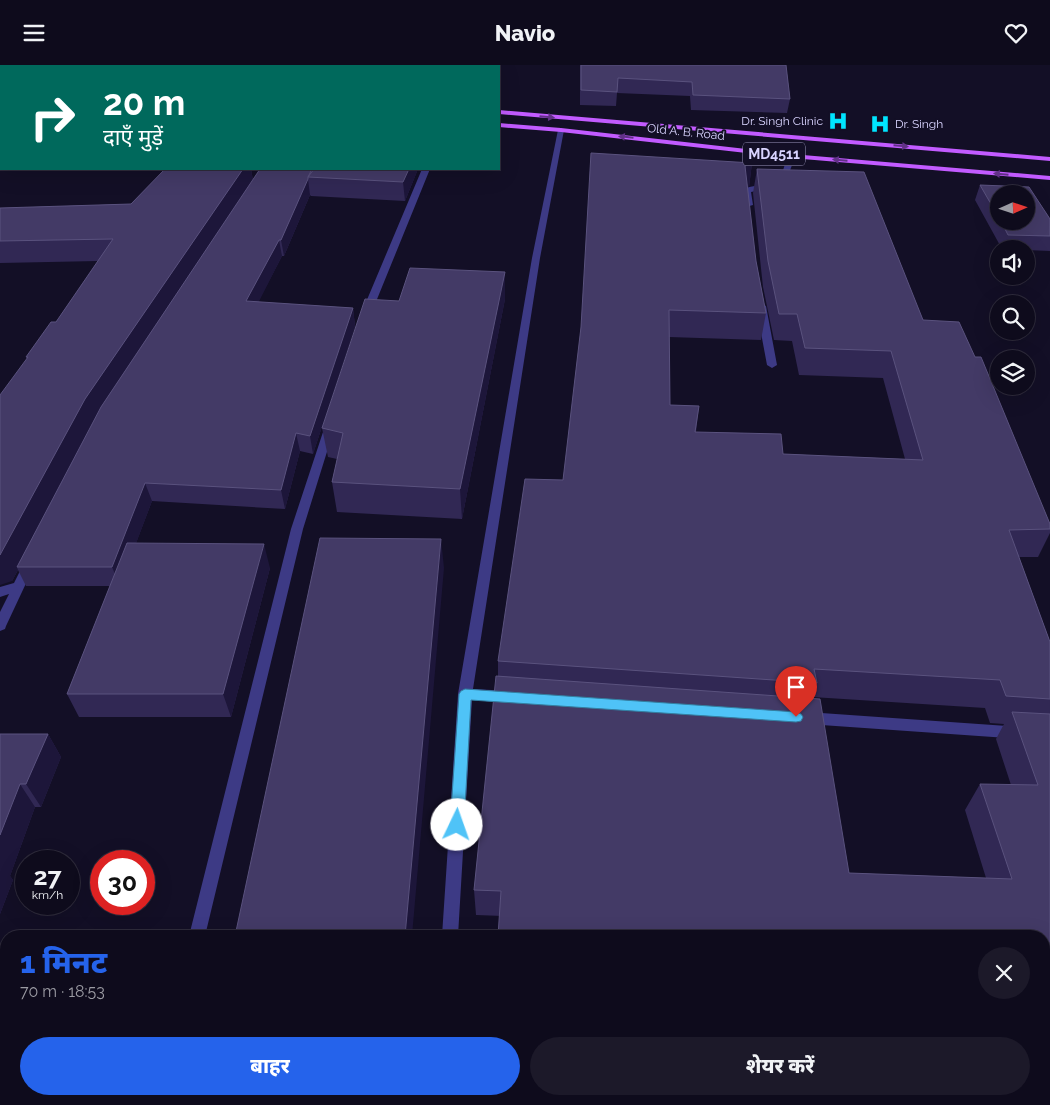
<!DOCTYPE html>
<html lang="hi">
<meta charset="utf-8">
<style>
body{margin:0;font-family:Raleway,"Noto Sans Devanagari",sans-serif;background:#1c1929;color:#f1f3f6;height:100vh;display:flex;flex-direction:column;font-size:19px;white-space:nowrap}
*{box-sizing:border-box;margin:0}
p{font-size:16px;color:#9b9ba3}
.icon{flex:none;width:28px;height:28px;fill:none;stroke:currentColor;stroke-width:2;stroke-linecap:round;stroke-linejoin:round}
.map{position:relative;flex:1;overflow:hidden}
.side{position:absolute;left:0px;top:865px;width:1050px;height:175px;display:flex;flex-direction:column;background:#0e0b1c;border-radius:20px 20px 0 0;box-shadow:0 5px 20px #0002,0 0 0 1px #2e2b3b}
.side>*{flex:none}
.banner{position:absolute;left:0px;top:0px;width:500px;height:105px;box-shadow:0 5px 20px #0002,0 0 0 1px #2e2b3b;background:#00695c;color:#fff;overflow:hidden}
.needle{width:32px;rotate:87deg}
.tools{position:absolute;left:990px;top:120px;display:grid;gap:10px}
.tools a{display:grid;place-items:center;width:45px;height:45px;border-radius:50%;background:#0e0b1c;box-shadow:0 5px 20px #0002,0 0 0 1px #2e2b3b;font-size:25px}
.speed{position:absolute;left:15px;top:785px;display:flex;gap:10px;font-size:25px;font-weight:700;text-align:center}
.speed>*{display:grid;place-content:center;width:65px;height:65px;border-radius:50%;background:#0e0b1c;box-shadow:0 5px 20px #0002,0 0 0 1px #2e2b3b;line-height:1}
.speed small{font-size:12px;font-weight:400}
.speed .limit{border:8px solid #d22;background:#fff;color:#111}
.pin{position:absolute;display:grid;place-items:center;width:42px;height:42px;color:#fff;margin:-51px -21px;border-radius:50% 50% 50% 0;rotate:-45deg;box-shadow:0 0 5px #0007}
.pin .icon{rotate:45deg}
.me{position:absolute;width:55px;margin:-28px;rotate:3deg;stroke-linejoin:round;filter:drop-shadow(0 0 4px #0008)}
.turn{display:flex;align-items:center;gap:18px;height:105px;padding:0 20px;font-size:22px}
.turn .icon{width:65px;height:65px;stroke-width:2.5}
.turn b{display:block;font-size:35px;line-height:42px}
.round{display:grid;place-items:center;flex:none;width:52px;height:52px;border-radius:26px;background:#1c1929}
.headline{display:flex;align-items:center;justify-content:space-between;height:85px;padding:0 20px}
h1{font-size:30px;font-weight:800;line-height:38px;color:#2563eb}
.button{display:flex;gap:10px;margin-top:auto;padding:10px 20px}
.button a{flex:1;height:58px;border-radius:30px;background:#2563eb;color:#fff;font-size:20px;font-weight:800;line-height:58px;text-align:center}
.button a+a{background:#1c1929;color:#f1f3f6}
header{display:flex;justify-content:space-between;align-items:center;height:65px;padding:0 20px;background:#0e0b1c;font-size:22px;font-weight:800}
.map>svg:first-child{display:block}
</style>
<header><svg class="icon" aria-label="menu" viewBox="0 0 24 24"><path d="M4 6h16M4 12h16M4 18h16"/></svg>Navio<svg class="icon" aria-label="heart" viewBox="0 0 24 24"><path d="M12 20l-8-8c-3-5 5-10 8-4 3-6 11-1 8 4z"/></svg></header>
<div class="map">
<svg width="1050" height="1040" viewBox="0 0 1050 1040">
<rect width="100%" height="100%" fill="#130f26"/>
<g fill="none" stroke-linecap="round" stroke-linejoin="round">
<path fill="#3d3a85" fill-rule="evenodd" d="M561 63 564 65 540 193 473 624 510 626 515 628 517 632 515 636 510 638 472 635 458 871H442L458 629 532 193 558 65Z
M788 89 795 91C785 123 783 120 751 127L753 140 746 142 744 123 771 118 781 112Z
M422 104H430L371 249 366 252 363 251 361 249Z
M761 238 766 241 777 300 772 303 767 300 756 241Z
M330 358 335 361 303 464 205 871H189L291 464 325 361Z
M30 493 36 497 6 561 5 564 0 566V547L9 529 0 532V522L14 518 26 494Z
M807 647 1050 664V676L807 659 802 657 800 653 802 649Z
M148 1034H166L164 1040H146Z
M430 1034H448V1040H430Z"/>
<path fill="#c25bff" fill-rule="evenodd" d="M499 45 1050 92V96L499 49Z
M499 58 561 63 791 89 1050 111V115L791 93 561 67 499 62Z"/>
</g>
<path fill="#312854" fill-rule="evenodd" d="M0 0H364L363 1H1V99H0Z
M580 0H786L790 34 787 48 691 45 690 31 617 28 616 41 580 40Z
M752 98 749 122H747L756 196 766 248 761 275 669 272 670 340 699 341 696 367 783 389 905 394 883 313 799 310 792 276 774 275 763 222 753 128 757 104 923 255 1050 459V468L1038 492H1019L1050 577V1040H946L945 1034H1044V871L476 850 474 825 498 611V596L563 415ZM812 632 985 643 990 658 1004 659 996 674 1011 720 980 719 965 745 986 813 849 808 812 633Z
M251 104 253 115 260 104H313V105L314 104H418L405 136 311 131 310 130 284 191H282L258 237 353 243 355 261 313 389 300 386 285 444 152 436 136 478 270 503 231 652H79L67 629 110 521H26L18 505 12 516 27 294 26 292 56 257 98 196 0 198V143L131 139Z
M980 120 1029 122 1050 154V186L1026 185V184H1002L975 135ZM999 129H1026V156H999Z
M505 207V234L462 454 337 447 332 417 337 394 328 392 322 363 399 236Z
M0 669H48L61 692 41 742H35L10 811 13 815 0 849Z"/>
<path fill="#1d163a" d="M236 0H247V1H235Z
M356 0H364L363 1H356Z
M426 0H440L439 1H425Z
M752 98 749 122 741 125 745 101Z
M243 104H251L253 116 17 502 18 505 12 516 0 520V490L85 334Z
M409 104H418L405 136 403 117Z
M308 114 310 130 284 191 281 175Z
M279 175 282 191 250 254 246 236Z
M505 207V234L462 454 460 424Z
M353 243 355 261 313 389 310 371Z
M296 368 300 386 285 444 281 425Z
M145 418 152 436 120 521 112 502Z
M441 474 444 503 412 871H405Z
M264 479 270 503 231 652 223 629Z
M48 669 61 692 41 742 26 719Z
M20 719 35 742 10 811 13 815 0 849V770Z
M119 1034H138L137 1040H117Z
M390 1034H398V1040H390Z"/>
<path fill="#433a66" stroke="#5a527e" d="M0 0H236L235 1H1V78H0Z
M381 0H426L425 1H380Z
M581 0H786L790 34 693 30 692 17 618 13 617 27 581 25Z
M591 88 752 98 745 101 756 196 766 248 669 245 670 340 699 341 695 367 781 369 783 389 923 395 891 286 805 283 797 249H779L768 196 757 104 864 107 923 255 959 257 975 292H981L1050 459V464L1009 465 1050 577V634L1006 631 1000 615 814 604 817 618 498 596 525 414 563 415 581 262Z
M165 104H243L85 334 0 490V330L28 292H26L51 257H56L113 174 0 176V143L131 139Z
M260 104H312L308 112V114L281 175H279L246 236 353 243 310 371 296 368 281 425 145 418 112 502H17L101 342Z
M314 104H409L403 117 308 112Z
M980 120 1029 122 1050 154V171L1008 170 1001 156H1026V129H999V153Z
M410 203 505 207 460 424 332 417 343 368 322 363 365 234 399 236Z
M320 473 441 474 405 871H235Z
M127 478 264 479 223 629H67Z
M496 611 820 634 849 808 1012 814 980 719 1038 720 1012 647 1050 649V1040H969L968 1034H1044V871H498L501 826 474 825Z
M0 669H48L26 719H20L0 770Z
M0 894H6V1034H119L117 1040H0Z
M200 1034H390V1040H199Z
M486 1034H746L747 1040H485Z"/>
<defs><path id="oneway-solid" d="M-6-.8H1V-3.2L6.5 0L1 3.2V.8H-6Z" transform="scale(1.25)"/></defs>
<g fill="#623188">
<use href="#oneway-solid" transform="translate(547 52) rotate(5)"/>
<use href="#oneway-solid" transform="translate(626 72) rotate(-174)"/>
<use href="#oneway-solid" transform="translate(901 81) rotate(5)"/>
<use href="#oneway-solid" transform="translate(840 95) rotate(-175)"/>
<use href="#oneway-solid" transform="translate(1001 109) rotate(-175)"/>
</g>
<path fill="#4fc3f7" stroke="#337fa1" d="M465 624 796 647 801 649 803 652 801 656 796 657 471 635 464 760 462 764 457 766 452 764 450 760 459 629 461 626Z"/>
<defs>
<symbol id="hospital-bare" viewBox="-9 -9 18 18"><path d="M-5-5h3v3.5h4V-5h3V5h-3V1.5h-4V5h-3Z" fill="#00e5ff" stroke="#130f26" stroke-width="2.5" paint-order="stroke"/></symbol>
</defs>
<g fill-rule="evenodd">
<use href="#hospital-bare" x="824" y="42" width="28" height="28"/>
<use href="#hospital-bare" x="866" y="45" width="28" height="28"/>
</g>
<g text-anchor="middle" dominant-baseline="central" stroke-width="4" stroke-linejoin="round" paint-order="stroke">
<g font-size="12" fill="#d9d4ff" stroke="#130f26" text-anchor="end">
<text x="823" y="56">Dr. Singh Clinic</text>
<text x="895" y="59" text-anchor="start">Dr. Singh</text>
</g>
<g font-size="12" fill="#d9d4ff" stroke="#130f26">
<text transform="translate(686 67) rotate(6)">Old A. B. Road</text>
</g>
<rect fill="#130f26" stroke="#9e99be" stroke-width="1" x="743" y="77.5" width="62" height="23" rx="4"/>
<g font-size="14" font-weight="bold" fill="#d9d4ff">
<text x="774" y="89">MD4511</text>
</g>
</g>
</svg>
<div class="tools">
<a><svg class="needle" viewBox="-14 -14 28 28"><path d="M0-13l5 13h-10z" fill="#e53935"/><path d="M0 13l5-13h-10z" fill="#9b9ba3"/></svg></a>
<a><svg class="icon" aria-label="sound" viewBox="0 0 24 24"><path d="M4 9h4l5-4v14l-5-4H4zM17 9q2 3 0 6"/></svg></a>
<a><svg class="icon" aria-label="search" viewBox="0 0 24 24"><circle cx="10" cy="10" r="6"/><path d="M15 15l6 6"/></svg></a>
<a><svg class="icon" aria-label="layers" viewBox="0 0 24 24"><path d="M12 4l9 5-9 5-9-5zM3 14l9 5 9-5"/></svg></a>
</div>
<div class="speed"><div>27<small>km/h</small></div><div class="limit">30</div></div>
<div class="pin" style="left:796px;top:652px;background:#d93025"><svg class="icon" aria-label="arrive" viewBox="0 0 24 24"><path d="M6 21V4h12l-3 4 3 4H6"/></svg></div>
<svg class="me" style="left:457px;top:760px" viewBox="-20 -20 40 40"><circle r="19" fill="#fff"/><path d="M0-13L10 11 0 6-10 11z" fill="#4fc3f7"/></svg>
<div class="banner">
<div class="turn"><svg class="icon" aria-label="right" viewBox="0 0 24 24"><path d="M7 20v-9h11M14 6l5 5-5 5"/></svg><div><b>20 m</b>दाएँ मुड़ें</div></div>
</div>
<section class="side">
<div class="headline"><div><h1>1 मिनट</h1><p>70 m · 18:53</p></div><a class="round"><svg class="icon" aria-label="close" viewBox="0 0 24 24"><path d="M6 6l12 12M18 6L6 18"/></svg></a></div>
<div class="button"><a>बाहर</a><a>शेयर करें</a></div>
</section>
</div>
